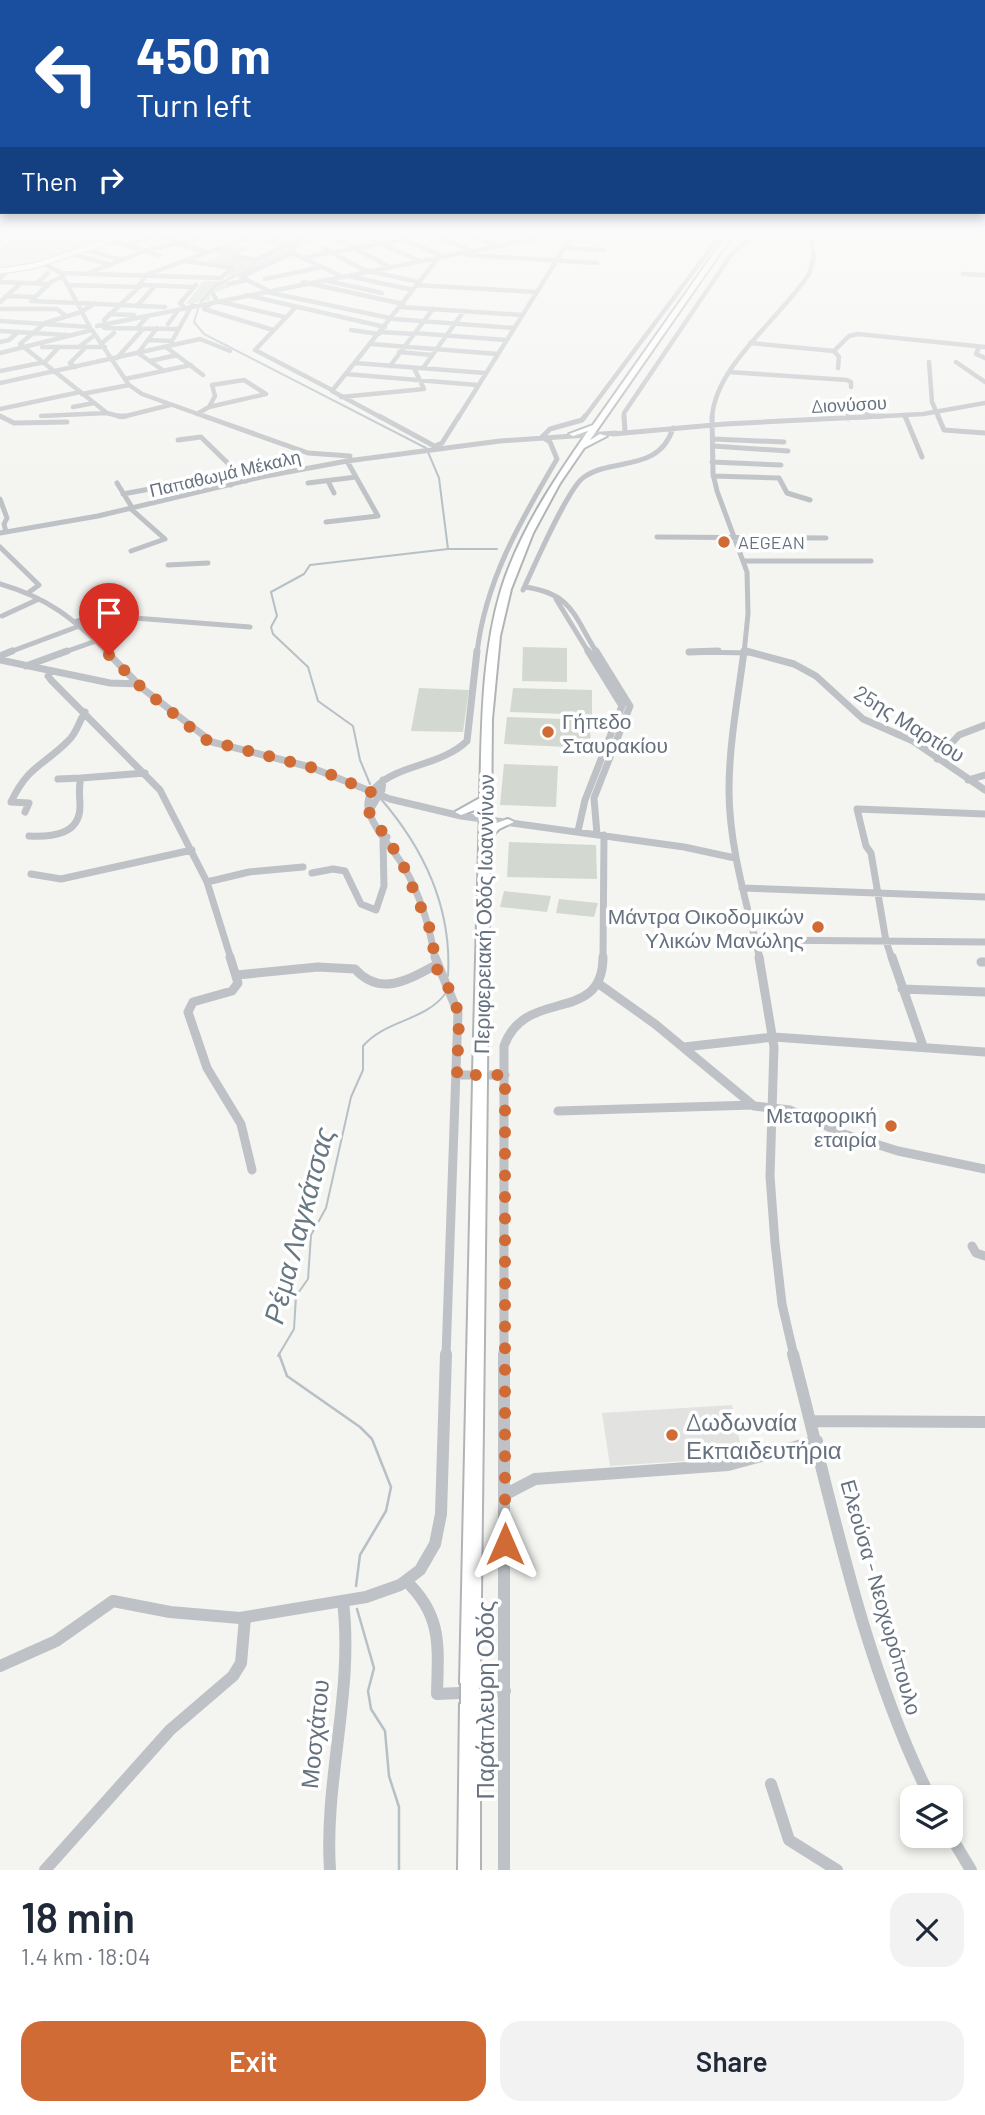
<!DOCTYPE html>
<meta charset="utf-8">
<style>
body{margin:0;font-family:Barlow,sans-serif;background:#f2f2f3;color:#1f2937;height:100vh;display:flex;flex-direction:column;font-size:26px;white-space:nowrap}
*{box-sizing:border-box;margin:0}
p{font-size:23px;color:#747a83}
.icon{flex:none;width:38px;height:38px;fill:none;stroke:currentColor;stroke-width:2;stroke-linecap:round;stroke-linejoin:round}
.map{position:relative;height:1870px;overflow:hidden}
.drawer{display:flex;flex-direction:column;background:#fff;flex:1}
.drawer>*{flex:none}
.hud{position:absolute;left:0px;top:0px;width:985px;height:214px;box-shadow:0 4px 10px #0003;background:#1a4fa0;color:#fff;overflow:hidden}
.fabs{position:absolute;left:900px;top:1785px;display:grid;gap:14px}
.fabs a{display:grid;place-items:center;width:63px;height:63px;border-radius:14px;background:#fff;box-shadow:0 4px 10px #0003;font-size:35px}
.pin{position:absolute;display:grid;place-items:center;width:60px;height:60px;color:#fff;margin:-72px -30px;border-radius:50% 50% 50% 0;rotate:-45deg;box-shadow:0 0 7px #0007}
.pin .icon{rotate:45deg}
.me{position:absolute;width:77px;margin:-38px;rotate:0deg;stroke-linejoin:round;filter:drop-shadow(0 0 5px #0008)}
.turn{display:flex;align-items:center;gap:24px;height:147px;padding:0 21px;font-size:32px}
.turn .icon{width:91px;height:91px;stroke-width:2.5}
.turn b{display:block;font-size:49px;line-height:60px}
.then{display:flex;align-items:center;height:66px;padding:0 21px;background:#0003;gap:14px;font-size:26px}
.round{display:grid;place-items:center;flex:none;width:74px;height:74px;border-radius:21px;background:#f2f2f3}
.headline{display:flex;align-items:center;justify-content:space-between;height:119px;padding:0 21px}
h1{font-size:42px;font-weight:600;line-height:52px}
.primary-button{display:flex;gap:14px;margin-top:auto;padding:14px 21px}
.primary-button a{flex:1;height:80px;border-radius:21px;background:#d16b35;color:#fff;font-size:28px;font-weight:600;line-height:80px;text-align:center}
.primary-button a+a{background:#f2f2f3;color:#1f2937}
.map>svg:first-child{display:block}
</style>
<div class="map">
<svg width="985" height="1870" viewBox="0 0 985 1870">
<rect width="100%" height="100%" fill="#f4f4f1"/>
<path fill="#e2e3e1" d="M17 236H111L31 265 0 269V249Z
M732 1405 743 1457 610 1466 602 1413Z"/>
<path fill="#d3d9d1" d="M309 236H317L226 279 233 268 201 263 222 255 210 252 233 245 250 248 235 256 255 260Z
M203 281H230L225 284 230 287 210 294V300L186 304Z
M523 647 567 648V682L522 681Z
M419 688 469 690 463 732 411 731Z
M513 688 592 690V715L510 712Z
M507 717 591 720 590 748 504 744Z
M504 764 558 766 556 807 500 805Z
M509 842 596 845 597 879 507 877Z
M504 891 551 896 547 912 500 907Z
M559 899 598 903 594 917 556 913Z"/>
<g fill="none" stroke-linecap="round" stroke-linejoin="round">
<path stroke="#b7c0c5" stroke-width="2" d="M201 302 216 285 321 236
M198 309 194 322 204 334 426 448
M449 549H497
M370 784 360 760 353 726 318 701 308 667 273 634 271 627 277 616 271 592 304 574 310 565 448 549 439 478 428 452
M381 799C424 849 452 909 448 976
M278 1356 294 1329 296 1296 308 1279 311 1235 326 1208 351 1097 363 1070V1046C385 1020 425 1021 445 994"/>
<path stroke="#b7c0c5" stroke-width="2.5" d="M279 1354 287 1376 360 1427 372 1439 391 1487 386 1511 360 1555 356 1586
M357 1609 374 1668 368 1691 371 1709 385 1731 389 1776 399 1807V1870"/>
<defs>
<path id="major" d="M0 246 12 236
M0 271 34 266 123 236"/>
<path id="highway" d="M726 236H732L590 440 600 434 607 436 584 448 560 483 533 533 511 589 500 636 492 719 491 825 508 819 514 822 499 829 490 838 487 1072 482 1076 487 1080 480 1683 477 1690 470 1692 463 1690 460 1683 473 1080 478 1076 473 1072 480 808 461 815 455 812 480 798C482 729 481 657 501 590 519 532 554 480 588 431L573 436 569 434 593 425Z
M470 1694 477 1697 480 1704V1870H458L460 1704 463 1697Z"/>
</defs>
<use href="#major" stroke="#b2b5b9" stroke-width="7"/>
<use href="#highway" stroke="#b1b4b7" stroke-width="4"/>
<path stroke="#bec1c5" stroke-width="4.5" d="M155 236 180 241
M282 236 269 241 287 245
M331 236 388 266
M365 236 417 260
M437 236 472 251
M471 236 497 246
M504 236 519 242
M838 236 872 237
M403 239 442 256
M112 241 159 255
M179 244 207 252
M124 245 154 236
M323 248 364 270 419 282
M564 248 604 250
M87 250 122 260
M73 254 111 265
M467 255 597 263
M235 256 255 260 307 236
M303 258 420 236
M91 272 144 251 208 236
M61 273 221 278 232 268 186 261
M963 274 985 275
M348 276 413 290
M241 277 292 253 339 275
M241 277 267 290
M0 278 9 270 15 271
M265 279 322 267
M328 281 382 293
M0 282 49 284
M303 282 403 304
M37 283 48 273
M229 284 247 280
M67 285 140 287
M141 285 194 287
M417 285 536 292
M267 292 394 319 514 328
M213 294 217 301 285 317
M246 295 385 327
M6 296 35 297
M31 301 52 281 63 277
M32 301 165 307
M0 302 21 283
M95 303 81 312 45 323 20 344 107 413 122 417 170 405
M212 303 204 309 273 330
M137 306 155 286
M183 306 180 303 196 285
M296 307 255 350 332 390
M401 307 522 315
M0 309H57L66 316
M109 314 134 315
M104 320 136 290 146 275 252 236
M0 321 90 327 61 273 44 264
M168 324 177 312
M97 326 547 236
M104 328 178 329
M157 328 138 353 164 371
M92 330 129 385 142 394 209 418
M351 330 379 334
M0 331 67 335
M381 332 414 334
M414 333 506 340
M148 340 172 341 192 305
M0 342 9 340 18 332
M102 343 114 333
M750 343 834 351 849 336 858 334 985 347
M371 344 498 354
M42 347H105
M166 347 203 375
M979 347 976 354 985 358
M834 351 839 357 838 368
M399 352 432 355
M0 353 92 330
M117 358 142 330 138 327 148 316
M150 361 177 355
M929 362 932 402 939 418
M956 362 985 382
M355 363 485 373
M390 366 433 309
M75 367 70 363 84 349 80 346 95 335
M423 368 464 311
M0 371 45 362 59 347
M729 372 847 380 851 382V387
M346 374 477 385
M125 379 191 365
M244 380 266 394 209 407 215 396 212 385Z
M0 383 200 339 230 351
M82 394 129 385
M341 397 424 389 414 368
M73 407 94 403
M0 409 80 392
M197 414 209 407
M905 415 906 418
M0 416 4 418
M41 416 107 413
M382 418 332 391 439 257
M458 418 572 236
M584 418 720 236
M624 418V413L731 255 753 236
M712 418C715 365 781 318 809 274L814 257 811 236
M848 418 849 411 854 408 873 415
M848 418 923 414 985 403"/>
<path stroke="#bec1c5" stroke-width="5" d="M0 416 14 423 67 422
M118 416H126
M204 416 308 453 350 456
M379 416 438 448
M624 416 625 432
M712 416 713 474 717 491 747 572 748 614 744 653
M905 416 922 457
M938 416 944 430 985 433
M848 419V416
M613 434 725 424 882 416
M542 437 550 429 582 420 585 416
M713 439 784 442
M178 440 201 437 246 481
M435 446 442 443 459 416
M713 446 788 451
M712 462 781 465
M713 476 779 478 787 493 810 500
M328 481 334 493
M117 483 133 509
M308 483 356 477
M176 485 201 488
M123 494 208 478 231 485
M0 499 7 518 4 524 6 532
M131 509 165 539 131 551
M326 522 378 516 347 461
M0 533 98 516 261 477 347 461 500 441 616 433
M657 537 826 538
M0 547 39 585 28 593
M745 561H871
M168 565 208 563
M0 584C48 598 73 618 108 653
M525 587C573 594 573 615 597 653
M523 590C533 569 568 487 584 477 613 457 659 473 673 428
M559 598 556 599 589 653
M2 616 39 599
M77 621 109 616 250 627
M689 652 753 653
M7 653 82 625
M62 653 96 641
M477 653C485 581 521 520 557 459L550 442 542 437"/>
<path stroke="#bec1c5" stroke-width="7" d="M106 651 142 688 212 742 310 767 390 799 461 816 684 847 735 858
M596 651 630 706 594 798 597 834
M744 651C738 698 729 744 729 790 729 847 747 904 760 959
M746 651 794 664 816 676 863 719 913 741 985 790
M689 652 718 651
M0 656 12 651
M0 660 110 683 139 684
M26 666 67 651
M50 672 48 676 51 680 160 790 207 882 231 959
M937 759 959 735 985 725
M58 779 81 778
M968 780 985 775
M25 812 29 803 11 802C28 766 43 766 68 741 77 733 79 721 85 712
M369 812 382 790 383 780
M578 831 585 800 622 706 588 651
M29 836C52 837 80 835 80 806 80 796 78 788 81 778L145 773
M312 873 333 869 345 871 361 904 376 910 384 886 383 841 387 837
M31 874 61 879 192 850
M207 882 249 872 303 867
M742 888 985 897
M753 940 985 942
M435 959C430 927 420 895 404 867 394 850 375 831 369 812 366 803 369 793 376 787 399 764 441 766 467 741L477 651
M603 959 604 835
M892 959 886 941 871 853 866 846 857 809 985 814"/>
<path stroke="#bec1c5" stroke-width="9" d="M230 957 238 983 232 991 193 1002 188 1012 207 1068 241 1124 252 1170
M435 957 458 1013 446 1356
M759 957 774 1047 770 1176 775 1243 782 1304 794 1356
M892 957 923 1046
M981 962H985
M237 975 318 967 355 969C380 997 408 980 436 965
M599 984 655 1024 754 1106 790 1110 844 1134 898 1151 985 1169
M902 989 985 992
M684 1047 774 1037 985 1052
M457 1075H505
M558 1111 753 1105
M972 1246 976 1253 985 1256
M504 1356V1046C525 986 603 1026 603 957"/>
<path stroke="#bec1c5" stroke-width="12" d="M504 1354V1870
M793 1354C832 1503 861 1658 930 1797
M812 1421 985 1422
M504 1495 535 1479 728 1465 817 1441
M406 1581C443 1616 438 1647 437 1694L505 1691
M0 1666 56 1641 113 1601 170 1612 240 1618 366 1597 400 1585 420 1570 435 1544 441 1514 446 1354
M771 1784 789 1840 837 1870
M950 1835 971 1870
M45 1870 170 1730 233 1676 241 1663 245 1618
M330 1870C324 1780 354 1691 343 1602"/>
<use href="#major" stroke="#fff" stroke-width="5"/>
<use href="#highway" fill="#fff" fill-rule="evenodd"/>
<defs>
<path id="highway-bridge-far1" d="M480 1072V1080"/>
<path id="highway-bridge" d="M470 1683V1704"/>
</defs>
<use href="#highway-bridge-far1" stroke="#b1b4b7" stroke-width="18" stroke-linecap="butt"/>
<use href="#highway-bridge" stroke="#b1b4b7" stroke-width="22" stroke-linecap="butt"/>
<use href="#highway-bridge-far1" stroke="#fff" stroke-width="14"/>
<use href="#highway-bridge" stroke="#fff" stroke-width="18"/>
</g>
<linearGradient id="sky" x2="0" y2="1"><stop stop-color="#94b9da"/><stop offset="0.47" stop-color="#fafaf9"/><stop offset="1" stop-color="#fafaf9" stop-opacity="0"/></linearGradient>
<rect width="985" height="497" fill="url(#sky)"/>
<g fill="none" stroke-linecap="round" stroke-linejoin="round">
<path stroke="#d16b35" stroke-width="12" stroke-dasharray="0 21.6" d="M109 655 142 688 206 740 318 769 371 792 368 803 369 812 401 860 430 929 437 969 455 999 459 1020 457 1075H505V1544"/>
</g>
<g fill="#d16b35" stroke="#fff" stroke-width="2.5">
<circle cx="724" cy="542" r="7"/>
<circle cx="548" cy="732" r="7"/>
<circle cx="818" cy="927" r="7"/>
<circle cx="891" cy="1126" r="7"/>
<circle cx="672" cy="1435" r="7"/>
</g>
<g text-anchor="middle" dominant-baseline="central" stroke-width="7" stroke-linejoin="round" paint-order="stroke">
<g font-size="18" fill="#66717f" stroke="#fff">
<text transform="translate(849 404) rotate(-3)">Διονύσου</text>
<text transform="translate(225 473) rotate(-13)">Παπαθωμά Μέκαλη</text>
</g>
<g font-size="18" fill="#66717f" stroke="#fff" text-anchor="start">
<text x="738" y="542">AEGEAN</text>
</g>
<g font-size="21" fill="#66717f" stroke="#fff" text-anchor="end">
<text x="562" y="720" text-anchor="start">Γήπεδο<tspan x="562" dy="24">Σταυρακίου</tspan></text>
<text x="804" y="915">Μάντρα Οικοδομικών<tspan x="804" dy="24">Υλικών Μανώλης</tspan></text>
<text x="877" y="1114">Μεταφορική<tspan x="877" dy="24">εταιρία</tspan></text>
</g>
<g font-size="21" fill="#66717f" stroke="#fff">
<text transform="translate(910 723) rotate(32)">25ης Μαρτίου</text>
<text transform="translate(483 914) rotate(-89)">Περιφερειακή Οδός Ιωαννίνων</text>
<text transform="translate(882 1597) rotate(74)">Ελεούσα - Νεοχωρόπουλο</text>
</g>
<g font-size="24" fill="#66717f" stroke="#fff" text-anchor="start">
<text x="686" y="1421">Δωδωναία<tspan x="686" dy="28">Εκπαιδευτήρια</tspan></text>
</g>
<g font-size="24" fill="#66717f" stroke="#fff">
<text transform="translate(484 1700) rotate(-90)">Παράπλευρη Οδός</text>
<text transform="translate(314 1734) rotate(-84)">Μοσχάτου</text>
</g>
<g font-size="28" font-style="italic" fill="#677883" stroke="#fff">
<text transform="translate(298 1225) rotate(-75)">Ρέμα Λαγκάτσας</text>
</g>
</g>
</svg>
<div class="fabs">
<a><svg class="icon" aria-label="layers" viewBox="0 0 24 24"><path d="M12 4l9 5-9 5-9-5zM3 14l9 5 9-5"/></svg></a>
</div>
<div class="pin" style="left:109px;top:655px;background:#d93025"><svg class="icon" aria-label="arrive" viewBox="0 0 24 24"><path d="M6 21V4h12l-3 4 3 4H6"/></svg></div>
<svg class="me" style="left:505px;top:1544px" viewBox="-20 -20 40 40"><path d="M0-17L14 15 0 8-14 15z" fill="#d16b35" stroke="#fff" stroke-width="4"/></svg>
<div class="hud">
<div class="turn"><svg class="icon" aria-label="left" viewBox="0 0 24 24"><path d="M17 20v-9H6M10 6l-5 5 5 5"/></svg><div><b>450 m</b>Turn left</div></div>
<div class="then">Then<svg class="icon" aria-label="right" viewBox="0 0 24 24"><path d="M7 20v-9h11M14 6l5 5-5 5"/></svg></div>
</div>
</div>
<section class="drawer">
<div class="headline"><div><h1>18 min</h1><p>1.4 km · 18:04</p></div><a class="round"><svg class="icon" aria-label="close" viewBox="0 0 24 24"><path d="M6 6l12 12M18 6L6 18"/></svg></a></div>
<div class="primary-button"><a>Exit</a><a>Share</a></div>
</section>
